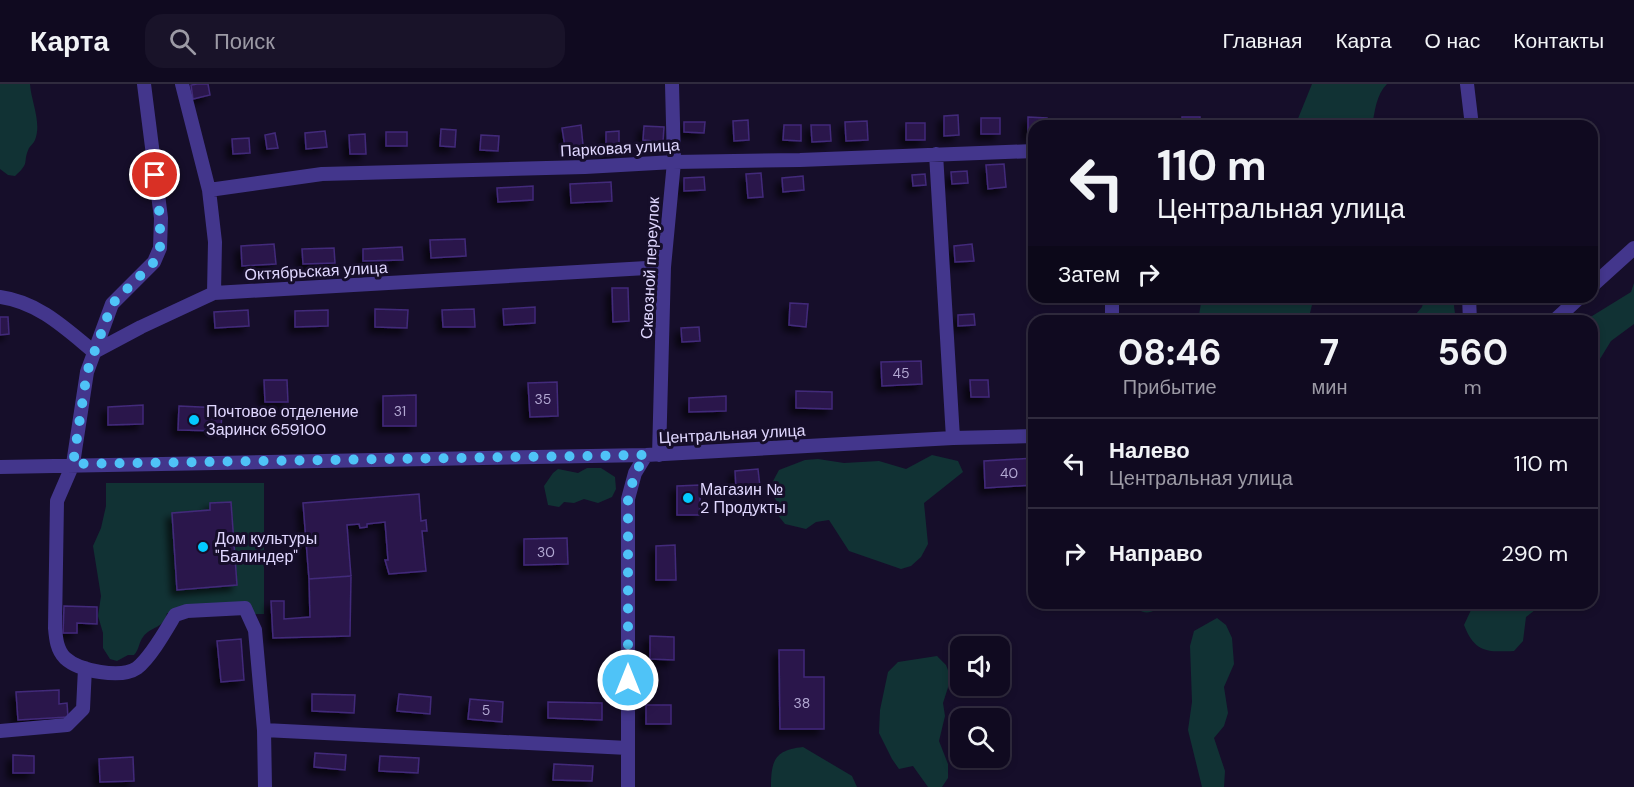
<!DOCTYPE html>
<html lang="ru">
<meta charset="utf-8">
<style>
body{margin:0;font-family:"DM Sans",sans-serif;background:#191329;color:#f1f3f6;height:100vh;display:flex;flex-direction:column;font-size:22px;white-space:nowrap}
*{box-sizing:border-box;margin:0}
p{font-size:20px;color:#9c9aa5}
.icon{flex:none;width:33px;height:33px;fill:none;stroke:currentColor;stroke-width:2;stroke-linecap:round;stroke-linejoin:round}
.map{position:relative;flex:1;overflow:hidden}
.side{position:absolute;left:1028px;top:231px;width:570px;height:294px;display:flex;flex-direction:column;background:#100a20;border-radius:18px;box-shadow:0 3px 9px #0003,0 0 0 2px #302b3e}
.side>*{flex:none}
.banner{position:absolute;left:1028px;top:36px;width:570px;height:183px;border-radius:18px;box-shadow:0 3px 9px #0003,0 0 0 2px #302b3e;background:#100a20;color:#f1f3f6;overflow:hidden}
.fabs{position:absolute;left:950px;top:552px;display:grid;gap:12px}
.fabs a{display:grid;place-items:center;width:60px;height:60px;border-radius:12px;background:#100a20;box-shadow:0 3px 9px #0003,0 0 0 2px #302b3e;font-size:30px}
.pin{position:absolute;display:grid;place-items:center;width:51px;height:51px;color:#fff;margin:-26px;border:3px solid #fff;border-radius:50%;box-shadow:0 2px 6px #0007}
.me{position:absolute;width:66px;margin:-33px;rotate:0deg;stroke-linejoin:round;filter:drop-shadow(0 0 4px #0008)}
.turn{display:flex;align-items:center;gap:21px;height:126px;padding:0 30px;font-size:27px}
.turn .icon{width:78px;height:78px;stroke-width:2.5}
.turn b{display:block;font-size:42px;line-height:51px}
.then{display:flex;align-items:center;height:57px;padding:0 30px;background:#0003;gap:12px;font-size:22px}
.eta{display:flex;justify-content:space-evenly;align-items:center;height:102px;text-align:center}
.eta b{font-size:36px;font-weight:700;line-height:42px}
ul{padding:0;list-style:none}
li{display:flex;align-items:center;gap:18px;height:90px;padding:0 30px;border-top:2px solid #302b3e}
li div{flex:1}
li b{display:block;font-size:22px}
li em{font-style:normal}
header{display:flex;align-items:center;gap:36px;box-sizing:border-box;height:84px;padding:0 30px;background:#100a20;border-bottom:2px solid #302b3e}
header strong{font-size:28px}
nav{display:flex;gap:33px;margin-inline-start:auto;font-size:21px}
.search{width:420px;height:54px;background:#191329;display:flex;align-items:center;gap:15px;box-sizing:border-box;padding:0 21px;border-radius:18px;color:#9c9aa5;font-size:22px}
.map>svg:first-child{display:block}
</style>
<header>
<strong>Карта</strong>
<div class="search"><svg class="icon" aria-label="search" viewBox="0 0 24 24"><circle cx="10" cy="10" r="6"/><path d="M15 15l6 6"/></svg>Поиск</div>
<nav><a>Главная</a><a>Карта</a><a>О нас</a><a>Контакты</a></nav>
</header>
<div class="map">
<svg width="1634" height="703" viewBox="0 0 1634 703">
<defs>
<filter id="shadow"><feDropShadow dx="-5.5" dy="5.5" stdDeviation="3" flood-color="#0009"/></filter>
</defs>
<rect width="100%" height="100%" fill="#160e2a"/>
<path fill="#113234" d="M0 0H30C31 17 42 39 35 56 34 59 31 61 29 64 22 79 31 78 15 92L8 91 0 85Z
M1312 0H1387C1376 11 1375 27 1372 42H1295Z
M1634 199V240L1611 257 1592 288V237H1584L1631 208Z
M1202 213H1314L1308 237H1198Z
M1425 213H1456L1454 222 1456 237H1410L1422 223Z
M932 371 958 377 963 388 924 419 928 460 921 473 911 482 901 485 849 467 829 436 816 438 806 445 785 440 777 430 781 423 773 412 772 399 779 386 805 376 818 375 844 379 879 377 906 385Z
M587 384H601L615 393 616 405 612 413 598 419 584 415 574 419 564 418 559 423 548 421 544 402 553 389 558 385 578 389Z
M106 399H264V530L167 529C164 545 151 542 143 553 139 558 139 566 134 571H128L117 577 110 575 103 564V549L98 532 101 512 93 462 101 444 106 422Z
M1128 519H1167C1149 531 1145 532 1128 519Z
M1470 519H1539L1535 526 1526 533 1523 557 1514 567C1487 568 1475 569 1464 541L1471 526Z
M1217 534 1226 541 1232 554 1234 580 1224 603 1228 629 1224 642 1214 654 1225 687 1224 703H1202L1188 646 1192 618 1190 562 1194 547Z
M937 572 946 581 951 594 943 619 945 632 939 657 948 680V694L942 703H928L913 682 899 685 892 675 879 649 880 626 888 588 898 578Z
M803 663 852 692 857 703H771C771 676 775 666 803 663Z"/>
<path fill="#29194c" stroke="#42297a" stroke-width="1.5" filter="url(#shadow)" d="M197 0H208L210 11 193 15 191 1Z
M958 31 959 51 944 52V32Z
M1028 33 1047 34V42H1034V52L1028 51Z
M1182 33H1200V42H1182Z
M981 34H1000V50H981Z
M748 36 749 56 734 57 733 37Z
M1136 36H1152V42H1136Z
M867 37 868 56 846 57 845 38Z
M684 38H705L704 49 684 48Z
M1100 38 1119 39V42H1100Z
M906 39H925V56H906Z
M581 41 583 61 565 63 562 44Z
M784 41H801V57L783 56Z
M811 41H830L831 57 812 58Z
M644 42 664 43 663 58 643 56Z
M441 45 456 46 455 63 440 62Z
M325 47 327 63 306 65 305 49Z
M619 47V68H606V48Z
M386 48H407V62H386Z
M275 49 278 64 267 65 265 51Z
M365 50 366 70H350L349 51Z
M481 51 499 52 498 67 480 66Z
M249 54 250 69 233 70 232 55Z
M1004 80 1006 103 988 105 986 81Z
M967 87 968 99 952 100 951 88Z
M761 89 763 113 748 114 746 90Z
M925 90 926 101 913 102 912 91Z
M803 92 804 106 783 108 782 94Z
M704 93 705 106 684 107V94Z
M611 98 612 117 571 119 570 100Z
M533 102V116L498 118 497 104Z
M465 155 466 172 431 174 430 156Z
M274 160 276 180 242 182 241 162Z
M972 160 974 177 955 178 954 162Z
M402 163 403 176 363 177V165Z
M334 164 335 179 303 180 302 165Z
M612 204H628L629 237 613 238Z
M790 219 808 220 806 243 789 241Z
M535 223V239L504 241 503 225Z
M375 225 408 226 407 244 375 243Z
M474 225 475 243H443L442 226Z
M248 226 249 242 215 244 214 228Z
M328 226V242L295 243V227Z
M974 230 975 241 958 242V231Z
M0 233H8L9 250 0 251Z
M699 243 700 257 682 258 681 244Z
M921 277 922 300 882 302 881 278Z
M264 296H287L288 318H265Z
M970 296H988L989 313H971Z
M557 298 558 332 530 333 528 299Z
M796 307 832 308V325L796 324Z
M416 311V342H383V312Z
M726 312V327L689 328V314Z
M143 321V340L108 341V323Z
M179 322 222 324 221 347 178 346Z
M1034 374V401L985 404 984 377Z
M758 385 760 403 736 405 735 387Z
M700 401V431H677V402Z
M419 410 421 437 426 436 427 447H422L426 487 389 490 385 476H388L385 438 367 440V443L360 444 359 440 347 441 351 492 309 495 303 419Z
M231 418 237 501 177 506 172 429 210 426V419Z
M567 454 568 480 524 481V455Z
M675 461 676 496H656V462Z
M351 492 350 552 273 554 271 517H284V535L310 533 309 495Z
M64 522 97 523V540L77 539V549H63Z
M650 552 674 553V576L650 575Z
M241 555 244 596 221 598 217 557Z
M779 566H804V593H824V645H780Z
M59 606V620L67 619 68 633 18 636 16 608Z
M312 610 355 611 354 629 312 627Z
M399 610 431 613 430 630 397 627Z
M470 615 503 618 502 638 468 635Z
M548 618 602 619V636L548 634Z
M646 621H671V640H646Z
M315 669 346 671 345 686 314 683Z
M13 671 34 672V689H13Z
M380 672 419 674 418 689 379 687Z
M133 673 134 697 100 698 99 675Z
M554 680 593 682 592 697 553 696Z"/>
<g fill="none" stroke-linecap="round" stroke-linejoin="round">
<path stroke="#43368c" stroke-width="14" d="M144 0 161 134 160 164 154 178 112 220 87 288 73 380 57 417 55 544C56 555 57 566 65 574 79 587 121 595 137 584 151 573 166 546 175 531L187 527 245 524 255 546 264 646 265 703
M182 0 209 106 215 158 214 209
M1467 0 1472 42
M936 70 953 354
M209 106 322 90 585 83 674 78 800 76 1034 67
M1592 202 1634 164
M0 213C38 218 65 244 94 268L141 243 214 209 664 183
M1469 213 1470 237
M1112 237V213
M1554 237 1580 213
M659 371 664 183 674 78 672 0
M0 383 646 371 953 354 1034 352
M264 646 628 664
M0 647 67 641 83 625 85 584
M628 703V415L635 389 646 371"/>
</g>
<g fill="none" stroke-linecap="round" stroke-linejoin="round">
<path stroke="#4fc3f7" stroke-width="10" stroke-dasharray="0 18" d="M155 91 160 134V164L154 178 112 220 87 288 73 380 646 371 635 389 628 415V596"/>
</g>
<g fill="#03caff" stroke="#160e2a" stroke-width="2">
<circle cx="194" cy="336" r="6"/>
<circle cx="688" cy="414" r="6"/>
<circle cx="203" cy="463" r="6"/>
</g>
<g text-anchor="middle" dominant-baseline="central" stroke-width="6" stroke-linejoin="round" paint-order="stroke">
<g font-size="14" fill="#b2a8d2">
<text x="901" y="289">45</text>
<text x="543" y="315">35</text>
<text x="400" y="327">31</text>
<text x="1009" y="389">40</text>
<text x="546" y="468">30</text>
<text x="802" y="619">38</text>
<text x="486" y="626">5</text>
</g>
<g font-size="16" fill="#e0d7ff" stroke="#160e2a">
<text transform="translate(620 64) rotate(-3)">Парковая улица</text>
<text transform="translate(650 184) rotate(-87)">Сквозной переулок</text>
<text transform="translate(316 187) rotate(-3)">Октябрьская улица</text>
<text transform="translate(732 350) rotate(-3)">Центральная улица</text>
</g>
<g font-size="16" fill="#e0d7ff" stroke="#160e2a" text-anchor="start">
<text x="206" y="327">Почтовое отделение<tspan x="206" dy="18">Заринск 659100</tspan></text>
<text x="700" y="405">Магазин №<tspan x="700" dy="18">2 Продукты</tspan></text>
<text x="215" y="454">Дом культуры<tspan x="215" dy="18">"Балиндер"</tspan></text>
</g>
</g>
</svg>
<div class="fabs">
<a><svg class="icon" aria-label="sound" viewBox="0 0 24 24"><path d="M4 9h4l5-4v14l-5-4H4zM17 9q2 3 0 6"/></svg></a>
<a><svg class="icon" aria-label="search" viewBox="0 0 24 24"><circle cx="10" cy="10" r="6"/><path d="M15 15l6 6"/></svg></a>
</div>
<div class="pin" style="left:155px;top:91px;background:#d93025"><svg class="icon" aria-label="arrive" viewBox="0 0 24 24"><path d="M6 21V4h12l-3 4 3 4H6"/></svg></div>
<svg class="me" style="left:628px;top:596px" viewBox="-20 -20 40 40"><circle r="17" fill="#4fc3f7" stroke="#fff" stroke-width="3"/><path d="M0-11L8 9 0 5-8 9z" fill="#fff"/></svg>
<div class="banner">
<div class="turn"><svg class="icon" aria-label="left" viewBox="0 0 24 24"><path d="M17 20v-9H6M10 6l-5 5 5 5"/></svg><div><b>110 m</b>Центральная улица</div></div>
<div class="then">Затем<svg class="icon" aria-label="right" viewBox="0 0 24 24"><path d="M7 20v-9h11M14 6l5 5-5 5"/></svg></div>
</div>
<section class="side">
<div class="eta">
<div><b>08:46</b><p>Прибытие</p></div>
<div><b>7</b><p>мин</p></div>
<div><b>560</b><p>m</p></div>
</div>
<ul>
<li><svg class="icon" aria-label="left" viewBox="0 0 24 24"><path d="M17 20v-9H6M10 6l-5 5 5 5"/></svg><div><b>Налево</b><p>Центральная улица</p></div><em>110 m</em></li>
<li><svg class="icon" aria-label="right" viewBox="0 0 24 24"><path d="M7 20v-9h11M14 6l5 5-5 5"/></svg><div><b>Направо</b></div><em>290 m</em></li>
</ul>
</section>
</div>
